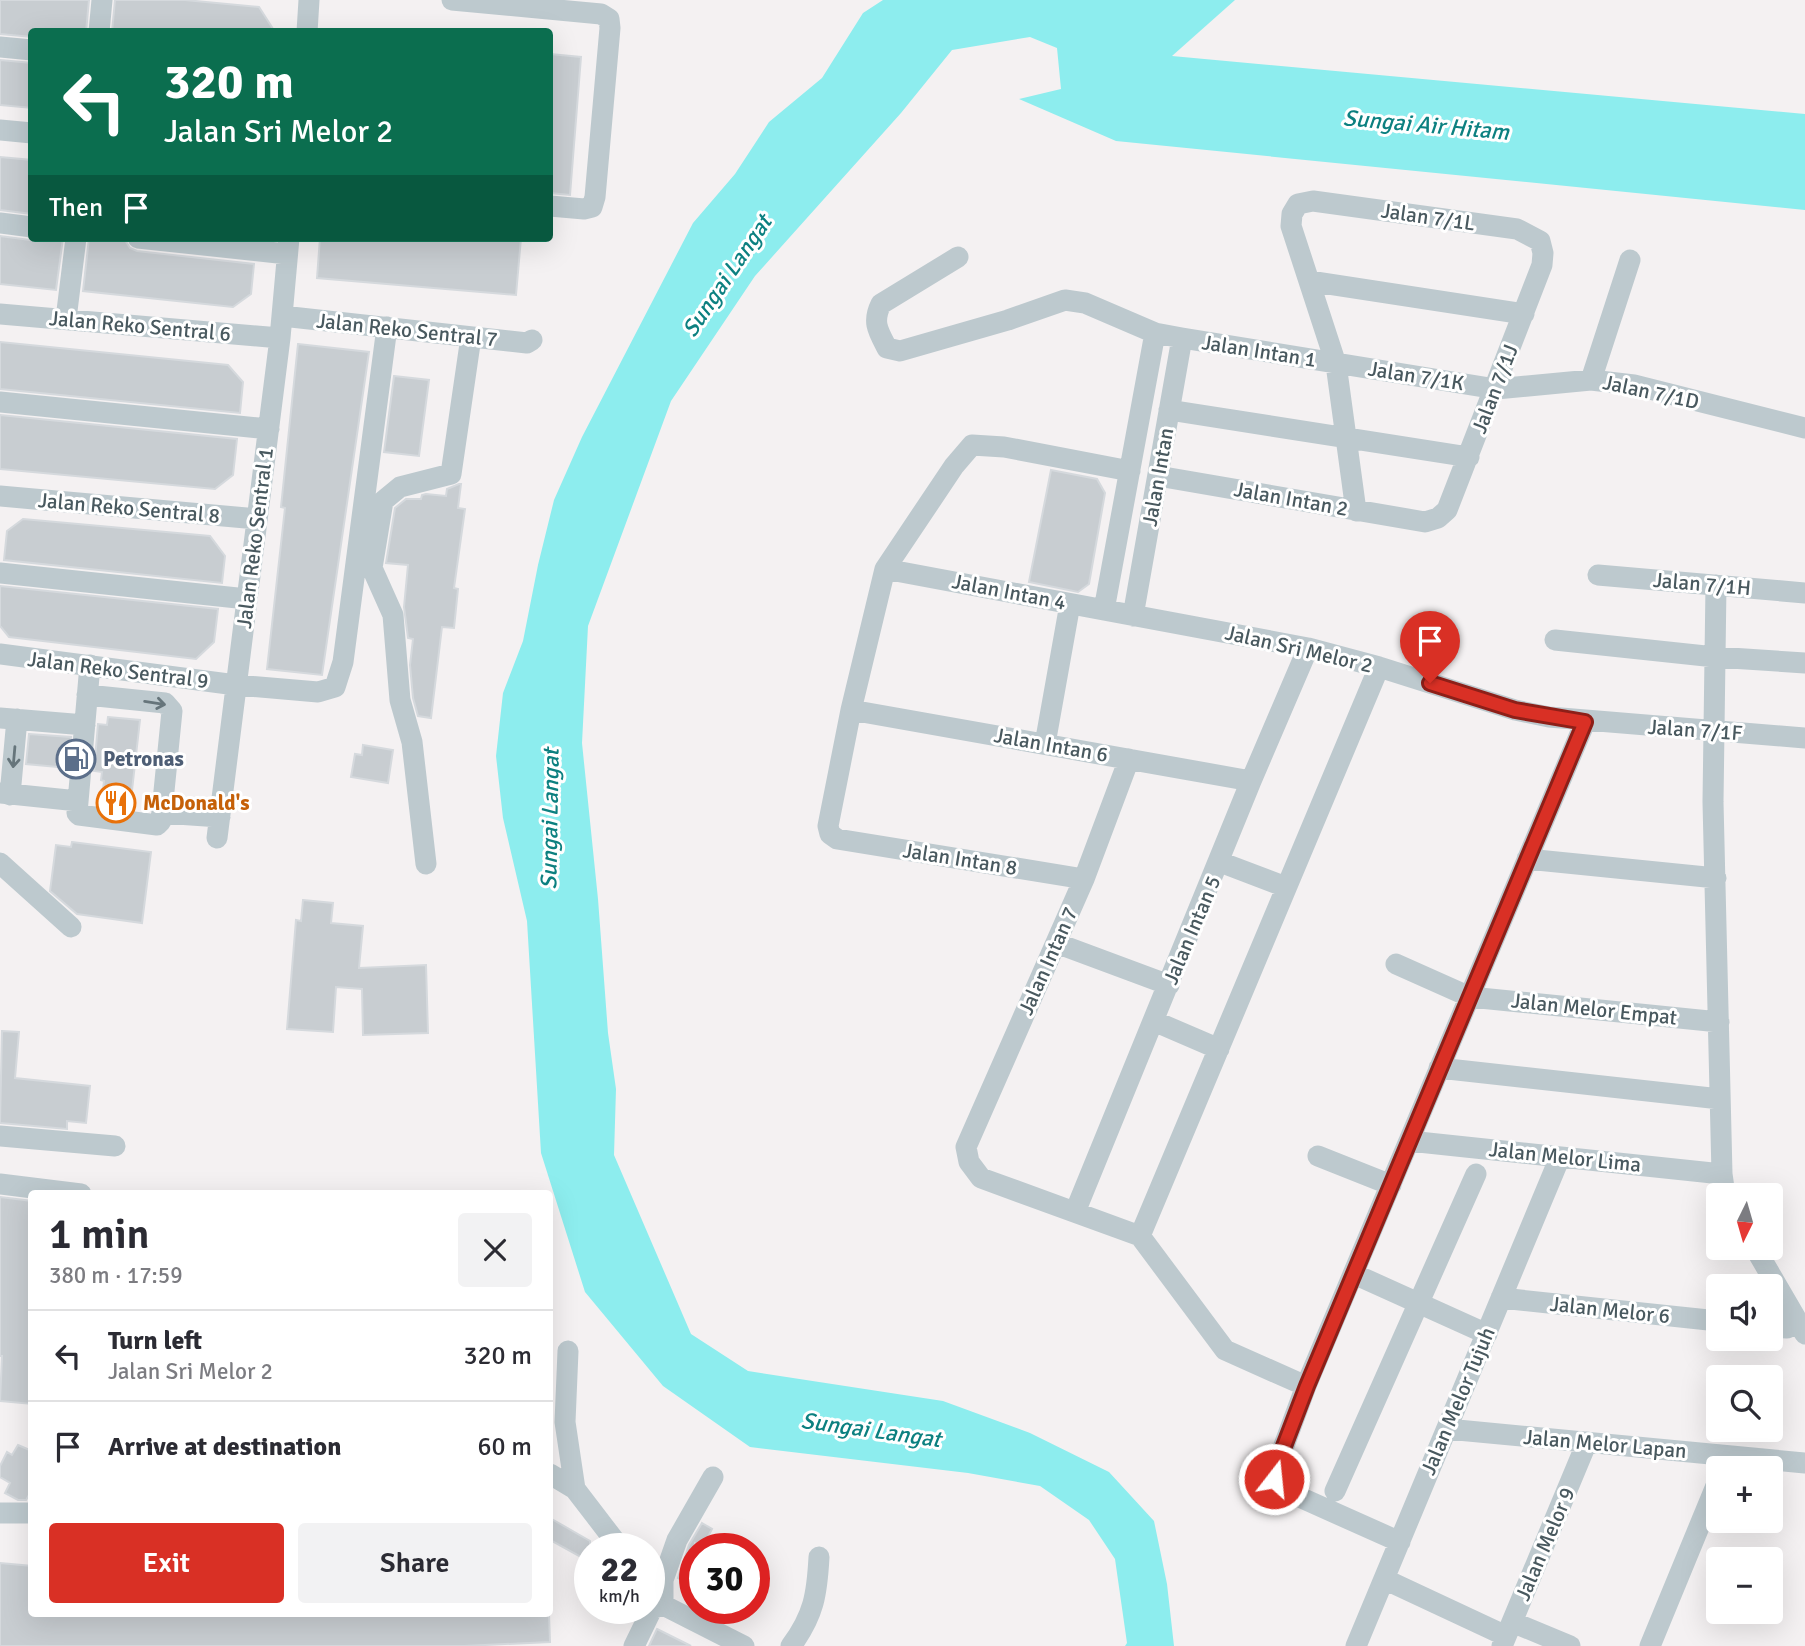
<!DOCTYPE html>
<meta charset="utf-8">
<style>
body{margin:0;font-family:Signika,sans-serif;background:#f2f2f3;color:#2b2b33;height:100vh;display:flex;flex-direction:column;font-size:26px;white-space:nowrap}
*{box-sizing:border-box;margin:0}
p{font-size:23px;color:#7c7c81}
.icon{flex:none;width:38px;height:38px;fill:none;stroke:currentColor;stroke-width:2;stroke-linecap:round;stroke-linejoin:round}
.map{position:relative;flex:1;overflow:hidden}
.drawer{position:absolute;left:28px;top:1190px;width:525px;height:427px;display:flex;flex-direction:column;background:#fff;border-radius:7px;box-shadow:0 7px 28px #0002}
.drawer>*{flex:none}
.banner{position:absolute;left:28px;top:28px;width:525px;height:214px;border-radius:7px;box-shadow:0 7px 28px #0002;background:#0b6e4f;color:#fff;overflow:hidden}
.needle{width:46px;rotate:185deg}
.fabs{position:absolute;left:1706px;top:1183px;display:grid;gap:14px}
.fabs a{display:grid;place-items:center;width:77px;height:77px;border-radius:7px;background:#fff;box-shadow:0 7px 28px #0002;font-size:35px}
.speed{position:absolute;left:574px;top:1533px;display:flex;gap:14px;font-size:35px;font-weight:700;text-align:center}
.speed>*{display:grid;place-content:center;width:91px;height:91px;border-radius:50%;background:#fff;box-shadow:0 7px 28px #0002;line-height:1}
.speed small{font-size:18px;font-weight:400}
.speed .limit{border:10px solid #d22;background:#fff;color:#111}
.pin{position:absolute;display:grid;place-items:center;width:60px;height:60px;color:#fff;margin:-72px -30px;border-radius:50% 50% 50% 0;rotate:-45deg;box-shadow:0 0 7px #0007}
.pin .icon{rotate:45deg}
.me{position:absolute;width:77px;margin:-38px;rotate:16deg;stroke-linejoin:round;filter:drop-shadow(0 0 5px #0008)}
.turn{display:flex;align-items:center;gap:24px;height:147px;padding:0 21px;font-size:32px}
.turn .icon{width:91px;height:91px;stroke-width:2.5}
.turn b{display:block;font-size:49px;line-height:60px}
.then{display:flex;align-items:center;height:66px;padding:0 21px;background:#0003;gap:14px;font-size:26px}
.round{display:grid;place-items:center;flex:none;width:74px;height:74px;border-radius:7px;background:#f2f2f3}
.headline{display:flex;align-items:center;justify-content:space-between;height:119px;padding:0 21px}
h1{font-size:42px;font-weight:600;line-height:52px}
.button{display:flex;gap:14px;margin-top:auto;padding:14px 21px}
.button a{flex:1;height:80px;border-radius:7px;background:#d93025;color:#fff;font-size:28px;font-weight:600;line-height:80px;text-align:center}
.button a+a{background:#f2f2f3;color:#2b2b33}
ul{padding:0;list-style:none}
li{display:flex;align-items:center;gap:21px;height:91px;padding:0 21px;border-top:2px solid #e1e1e2}
li div{flex:1}
li b{display:block;font-size:26px}
li em{font-style:normal}
.map>svg:first-child{display:block}
</style>
<div class="map">
<svg width="1805" height="1646" viewBox="0 0 1805 1646">
<rect width="100%" height="100%" fill="#f4f1f2"/>
<path fill="#8dedee" d="M883 0H1235L1172 56 1805 114V210L1116 141 1019 99 1061 89 1057 48 1030 37 952 50 901 113 755 276 671 401 588 626 582 743 598 899 608 1033 616 1089 614 1155 691 1334 748 1371 943 1401 1030 1433 1109 1472 1154 1521 1167 1584 1174 1646H1125L1127 1643 1115 1559 1089 1520 1040 1486 968 1473 750 1447 663 1386 585 1292 541 1153 527 921 503 818 496 756 503 693 523 641 538 565 554 500 582 437 693 223 735 174 769 122 822 78 863 13Z"/>
<path fill="#c8cdd1" stroke="#d5d9dd" stroke-width="2" d="M0 0H89L86 32H32V37L0 34Z
M115 0H185L259 7 275 32H112Z
M550 54 581 57 570 195 550 193Z
M0 60 32 63V108L0 105Z
M0 157 32 160V214L0 210Z
M0 236 30 240 63 238 56 290 0 284Z
M89 238 125 240 130 248 137 251 254 264 251 294 233 307 83 291Z
M320 238H521L516 295 317 278Z
M0 342 228 365 243 382 240 413 0 389Z
M298 344 369 352 322 675 267 669 285 508 281 507Z
M394 376 429 380 419 456 384 452Z
M0 415 237 439 233 475 215 489 0 469Z
M1051 470 1097 479 1105 493 1089 584 1078 592 1029 582Z
M459 484H461L458 508 465 509 454 588 458 589 454 628 442 627 431 718 418 716 413 698 410 665 413 639 408 638 404 607 408 565 386 563 395 508 406 499H421L422 495 426 494 446 496 447 489Z
M23 519 210 536 225 556 222 583 4 560 7 531Z
M0 586 218 609 214 642 196 659 9 637 0 626Z
M108 717 140 720 130 808 101 805 104 781 101 780 102 772 94 771 98 724 107 725Z
M29 734 71 737 68 768 26 764Z
M363 745 393 750 388 783 351 777 355 754 362 755Z
M72 842 151 852 142 923 77 914 50 891 56 845 71 847Z
M303 900 333 903 331 923 363 926 359 968 426 965 428 1033 363 1035 362 989 336 987 333 1032 287 1029 296 920 301 921Z
M2 1031 19 1032 15 1078 90 1086 86 1123 67 1121V1129L0 1123Z
M0 1197 32 1201V1404L0 1401 2 1356H0Z
M18 1445 32 1451V1490L26 1500H18L5 1493 10 1483 0 1477V1466L7 1452 12 1455Z
M550 1518 590 1541V1562L550 1540Z
M702 1523 712 1529 703 1547 695 1543V1587L678 1578 689 1545Z
M0 1563 32 1566V1614H549L550 1642 464 1646H0Z
M657 1629 691 1646H649Z"/>
<g fill="none" stroke-linecap="round" stroke-linejoin="round">
<path stroke="#bdc9ce" stroke-width="21" d="M452 0 601 14 609 19 610 28 595 197 592 207 584 209 550 206
M99 32 102 0
M307 32 309 0
M0 47 32 50
M0 130 32 133
M0 223 32 227
M138 238 287 254
M958 257 881 304C872 322 878 331 887 348L900 351 1008 320 1065 300 1085 303 1155 333 1182 338 1496 389 1591 380 1634 385 1805 428
M1309 281 1524 314
M0 314 280 338
M282 316 527 343 532 340
M66 319 76 238
M1591 380 1630 260
M0 402 269 429
M1169 410 1469 457
M1158 476 1425 522 1438 518 1447 510 1542 265 1543 253 1540 241 1517 229 1313 201 1298 204 1292 214 1291 226 1336 364 1356 511
M0 496 257 519
M885 569 1308 648 1379 667 1515 710 1549 717 1805 738
M0 573 247 599
M1598 575 1805 593
M1716 585 1713 802 1722 1174 1725 1195
M1104 610 1155 333
M1133 616 1182 338
M1555 640 1715 657 1805 663
M0 654 236 685 318 692 335 687 343 662 387 327
M87 695 165 703 172 711 161 821 157 825 79 815 77 813 90 665
M851 710 1251 781
M0 718 85 725
M1045 744 1070 604
M1129 759 1084 879 966 1147 969 1162 981 1178 1140 1236
M0 793 78 801
M10 795 17 719
M162 813 220 817
M217 838 280 338 289 238
M1527 859 1716 878
M1220 862 1286 887
M0 863 71 927
M426 864 412 742 400 700 393 615 372 568 383 501 400 487 451 474 471 337
M1084 879 837 839 830 834 828 826 851 710 885 569 954 466 972 445 1004 447 1130 471
M1056 943 1169 985
M1396 964 1470 997 1719 1022
M1154 1021 1219 1049
M1439 1068 1720 1099
M0 1136 115 1146
M1409 1141 1722 1174
M1318 1156 1391 1185
M0 1184 81 1194
M1075 1212 1251 781 1308 648
M1755 1248 1805 1334
M1354 1274 1487 1334
M1501 1298 1718 1321
M1771 1327 1787 1328 1799 1322
M568 1351 565 1422 575 1489
M1306 1386 1225 1350 1140 1236 1379 667
M1447 1429 1805 1463
M550 1474 575 1489 621 1549
M1335 1491 1476 1174
M0 1513H32
M1400 1542 1286 1491 1274 1479 1276 1467 1306 1386 1585 722
M1384 1579 1506 1636
M663 1605V1580L677 1540 713 1477
M652 1609 663 1605 744 1646
M1512 1622 1570 1646
M634 1646 652 1609 651 1596
M791 1646C814 1615 817 1594 819 1557
M1356 1646 1560 1157
M1502 1646 1587 1442
M1650 1646 1718 1481"/>
</g>
<defs><path id="oneway-shaft" d="M-6 0H5M1.5-3L5.5 0L1.5 3" fill="none" stroke-width="1.6" stroke-linecap="round" stroke-linejoin="round" transform="scale(1.75)"/></defs>
<g stroke="#66757b">
<use href="#oneway-shaft" transform="translate(155 703) rotate(9)"/>
<use href="#oneway-shaft" transform="translate(14 757) rotate(95)"/>
</g>
<g fill="none" stroke-linecap="round" stroke-linejoin="round">
<defs>
<path id="route" d="M1274 1479 1276 1467 1307 1386 1585 722 1515 710 1430 683"/>
</defs>
<use href="#route" stroke="#8d1f18" stroke-width="18"/>
<use href="#route" stroke="#d93025" stroke-width="12"/>
</g>
<defs>
<symbol id="fuel-ring" viewBox="-11 -11 22 22"><circle r="9.5" fill="#fff" stroke="#5c6f8a" stroke-width="1.5"/><path d="M-5.5-6h7V0h2V4h1.3V-2.5L3-4.5l.8-.8L6-3V5H2.5V1h-1V6h-7ZM-4.2-4.7v3.2H.2V-4.7Z" fill="#5c6f8a"/></symbol>
<symbol id="restaurant-ring" viewBox="-11 -11 22 22"><circle r="9.5" fill="#fff" stroke="#e8710a" stroke-width="1.5"/><path d="M-5-6h1v4h1v-4h1v4h1v-4h1v5L-1.5 .5V6h-2V.5L-5-1ZM5-6V6H3V1.5H1.5Q1.5-4 5-6Z" fill="#e8710a"/></symbol>
</defs>
<g fill-rule="evenodd">
<use href="#fuel-ring" x="54" y="737" width="44" height="44"/>
<use href="#restaurant-ring" x="94" y="781" width="44" height="44"/>
</g>
<g text-anchor="middle" dominant-baseline="central" stroke-width="6" stroke-linejoin="round" paint-order="stroke">
<g font-size="21" fill="#49595f" stroke="#fff">
<text transform="translate(1428 217) rotate(8)">Jalan 7/1L</text>
<text transform="translate(140 326) rotate(5)">Jalan Reko Sentral 6</text>
<text transform="translate(407 330) rotate(6)">Jalan Reko Sentral 7</text>
<text transform="translate(1259 351) rotate(9)">Jalan Intan 1</text>
<text transform="translate(1416 376) rotate(9)">Jalan 7/1K</text>
<text transform="translate(1495 389) rotate(-69)">Jalan 7/1J</text>
<text transform="translate(1651 392) rotate(12)">Jalan 7/1D</text>
<text transform="translate(1158 477) rotate(-80)">Jalan Intan</text>
<text transform="translate(1291 499) rotate(10)">Jalan Intan 2</text>
<text transform="translate(129 508) rotate(5)">Jalan Reko Sentral 8</text>
<text transform="translate(255 538) rotate(-83)">Jalan Reko Sentral 1</text>
<text transform="translate(1702 584) rotate(5)">Jalan 7/1H</text>
<text transform="translate(1009 592) rotate(11)">Jalan Intan 4</text>
<text transform="translate(1299 649) rotate(13)">Jalan Sri Melor 2</text>
<text transform="translate(118 670) rotate(7)">Jalan Reko Sentral 9</text>
<text transform="translate(1695 730) rotate(4)">Jalan 7/1F</text>
<text transform="translate(1051 745) rotate(10)">Jalan Intan 6</text>
<text transform="translate(960 859) rotate(9)">Jalan Intan 8</text>
<text transform="translate(1192 930) rotate(-67)">Jalan Intan 5</text>
<text transform="translate(1048 961) rotate(-66)">Jalan Intan 7</text>
<text transform="translate(1594 1009) rotate(6)">Jalan Melor Empat</text>
<text transform="translate(1565 1157) rotate(6)">Jalan Melor Lima</text>
<text transform="translate(1610 1310) rotate(6)">Jalan Melor 6</text>
<text transform="translate(1458 1401) rotate(-67)">Jalan Melor Tujuh</text>
<text transform="translate(1605 1444) rotate(5)">Jalan Melor Lapan</text>
<text transform="translate(1545 1544) rotate(-67)">Jalan Melor 9</text>
</g>
<g font-size="21" font-weight="bold" fill="#4e5e75" stroke="#fff" text-anchor="start">
<text x="103" y="759">Petronas</text>
</g>
<g font-size="21" font-weight="bold" fill="#c56008" stroke="#fff" text-anchor="start">
<text x="143" y="803">McDonald's</text>
</g>
<g font-size="23" font-style="italic" fill="#0c8080" stroke="#fff">
<text transform="translate(1426 125) rotate(5)">Sungai Air Hitam</text>
<text transform="translate(727 276) rotate(-56)">Sungai Langat</text>
<text transform="translate(550 819) rotate(-89)">Sungai Langat</text>
<text transform="translate(871 1430) rotate(8)">Sungai Langat</text>
</g>
</g>
</svg>
<div class="fabs">
<a><svg class="needle" viewBox="-14 -14 28 28"><path d="M0-13l5 13h-10z" fill="#e53935"/><path d="M0 13l5-13h-10z" fill="#7c7c81"/></svg></a>
<a><svg class="icon" aria-label="sound" viewBox="0 0 24 24"><path d="M4 9h4l5-4v14l-5-4H4zM17 9q2 3 0 6"/></svg></a>
<a><svg class="icon" aria-label="search" viewBox="0 0 24 24"><circle cx="10" cy="10" r="6"/><path d="M15 15l6 6"/></svg></a>
<a>+</a>
<a>−</a>
</div>
<div class="speed"><div>22<small>km/h</small></div><div class="limit">30</div></div>
<div class="pin" style="left:1430px;top:683px;background:#d93025"><svg class="icon" aria-label="arrive" viewBox="0 0 24 24"><path d="M6 21V4h12l-3 4 3 4H6"/></svg></div>
<svg class="me" style="left:1274px;top:1479px" viewBox="-20 -20 40 40"><circle r="17" fill="#d93025" stroke="#fff" stroke-width="3"/><path d="M0-11L8 9 0 5-8 9z" fill="#fff"/></svg>
<div class="banner">
<div class="turn"><svg class="icon" aria-label="left" viewBox="0 0 24 24"><path d="M17 20v-9H6M10 6l-5 5 5 5"/></svg><div><b>320 m</b>Jalan Sri Melor 2</div></div>
<div class="then">Then<svg class="icon" aria-label="arrive" viewBox="0 0 24 24"><path d="M6 21V4h12l-3 4 3 4H6"/></svg></div>
</div>
<section class="drawer">
<div class="headline"><div><h1>1 min</h1><p>380 m · 17:59</p></div><a class="round"><svg class="icon" aria-label="close" viewBox="0 0 24 24"><path d="M6 6l12 12M18 6L6 18"/></svg></a></div>
<ul>
<li><svg class="icon" aria-label="left" viewBox="0 0 24 24"><path d="M17 20v-9H6M10 6l-5 5 5 5"/></svg><div><b>Turn left</b><p>Jalan Sri Melor 2</p></div><em>320 m</em></li>
<li><svg class="icon" aria-label="arrive" viewBox="0 0 24 24"><path d="M6 21V4h12l-3 4 3 4H6"/></svg><div><b>Arrive at destination</b></div><em>60 m</em></li>
</ul>
<div class="button"><a>Exit</a><a>Share</a></div>
</section>
</div>
